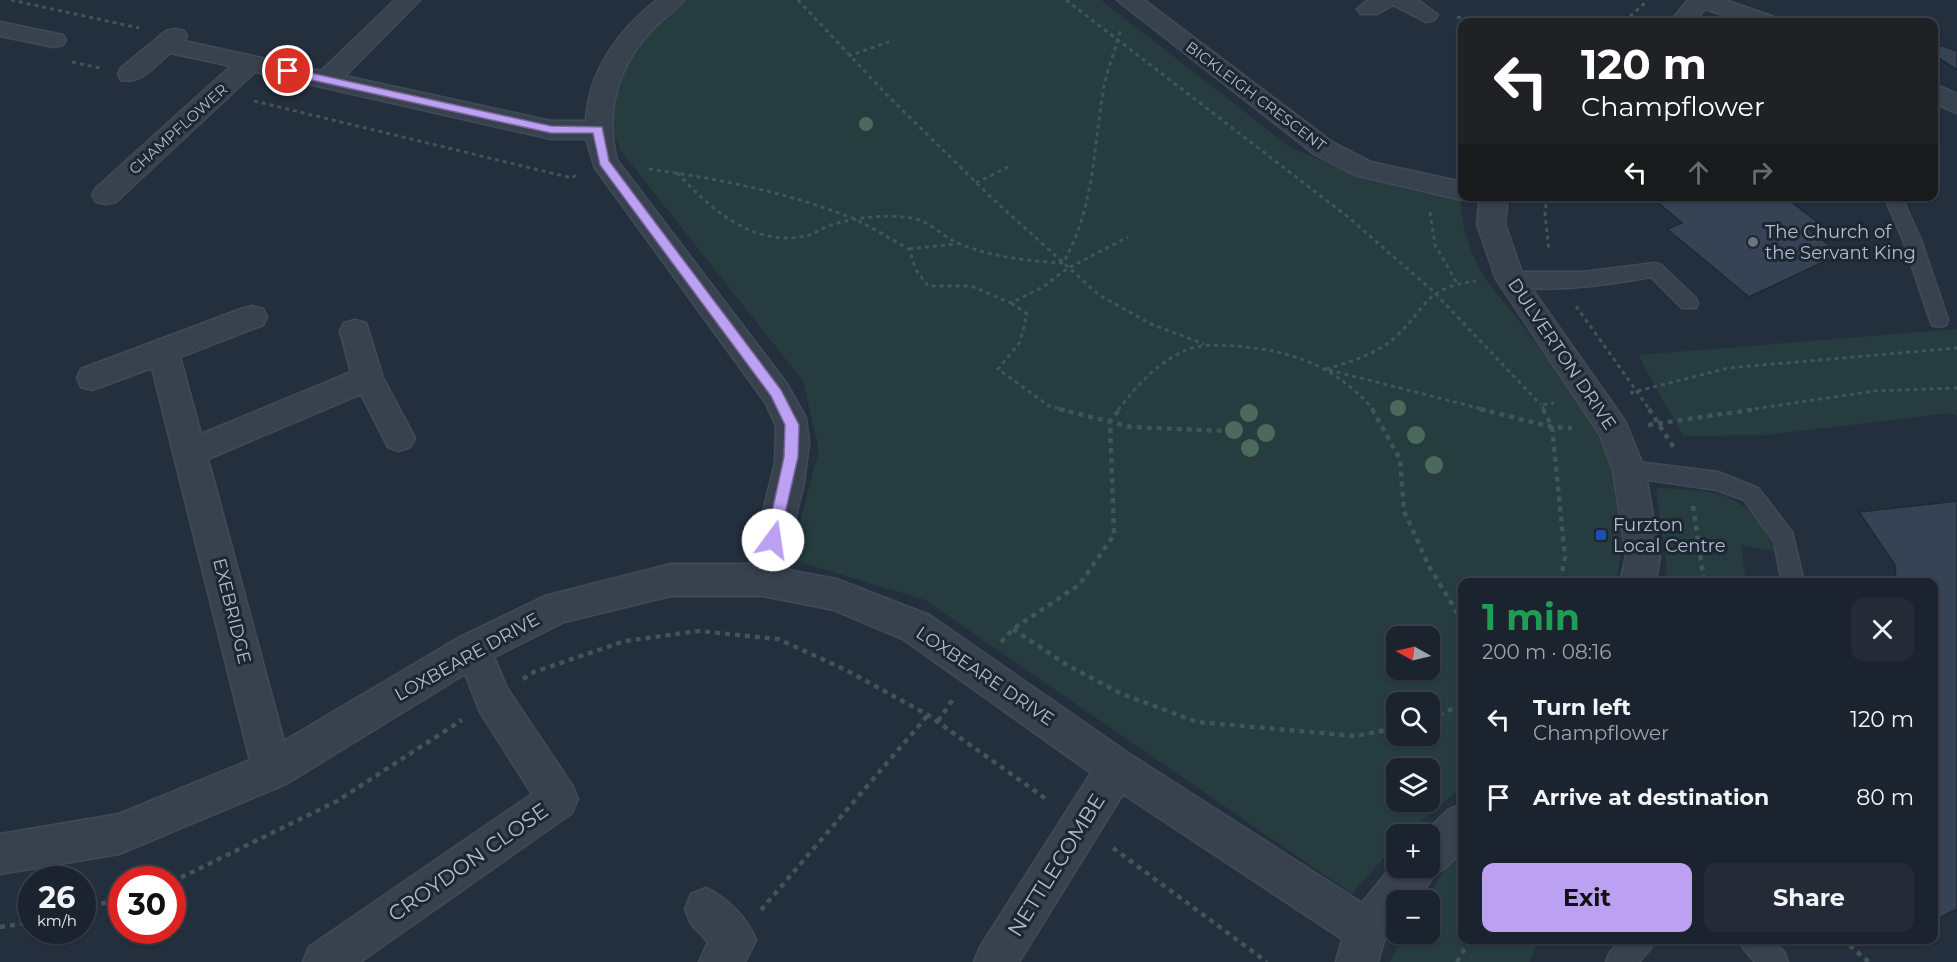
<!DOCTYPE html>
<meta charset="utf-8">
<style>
body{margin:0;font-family:Montserrat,sans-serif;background:#242b36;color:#f1f3f6;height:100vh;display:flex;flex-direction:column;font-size:22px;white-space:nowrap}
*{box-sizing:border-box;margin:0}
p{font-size:20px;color:#a0a4aa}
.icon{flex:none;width:33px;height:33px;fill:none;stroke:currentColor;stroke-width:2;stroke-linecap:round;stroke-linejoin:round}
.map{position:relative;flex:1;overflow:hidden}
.sheet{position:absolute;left:1458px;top:578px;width:480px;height:366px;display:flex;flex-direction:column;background:#1b232e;border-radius:12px;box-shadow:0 2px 4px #0004,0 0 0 2px #39404a}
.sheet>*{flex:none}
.hud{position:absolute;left:1458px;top:18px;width:480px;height:183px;border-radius:12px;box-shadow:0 2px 4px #0004,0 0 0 2px #39404a;background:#202124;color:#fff;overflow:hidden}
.needle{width:39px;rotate:278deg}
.fabs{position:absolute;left:1386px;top:626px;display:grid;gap:12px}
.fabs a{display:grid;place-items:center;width:54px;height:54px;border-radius:12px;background:#1b232e;box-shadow:0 2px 4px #0004,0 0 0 2px #39404a;font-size:30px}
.speed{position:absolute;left:18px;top:866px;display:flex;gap:12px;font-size:30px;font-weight:700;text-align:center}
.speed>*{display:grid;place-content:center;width:78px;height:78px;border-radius:50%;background:#1b232e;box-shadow:0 2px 4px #0004,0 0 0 2px #39404a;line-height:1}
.speed small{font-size:15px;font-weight:400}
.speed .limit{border:9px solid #d22;background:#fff;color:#111}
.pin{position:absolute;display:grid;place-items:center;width:51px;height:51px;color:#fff;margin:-26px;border:3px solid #fff;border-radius:50%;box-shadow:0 2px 6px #0007}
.me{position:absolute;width:66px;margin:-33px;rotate:14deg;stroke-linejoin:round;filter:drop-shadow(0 0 4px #0008)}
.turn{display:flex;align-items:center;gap:21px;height:126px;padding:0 24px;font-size:27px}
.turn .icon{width:78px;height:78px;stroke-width:2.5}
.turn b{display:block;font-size:42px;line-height:51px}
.lanes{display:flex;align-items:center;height:57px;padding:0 24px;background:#0003;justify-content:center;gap:30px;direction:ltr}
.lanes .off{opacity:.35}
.round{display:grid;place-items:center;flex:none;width:63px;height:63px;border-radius:12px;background:#242b36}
.head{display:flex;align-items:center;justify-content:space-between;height:102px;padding:0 24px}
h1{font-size:36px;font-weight:700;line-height:45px;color:#1e9e55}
.primary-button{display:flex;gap:12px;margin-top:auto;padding:12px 24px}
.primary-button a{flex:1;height:69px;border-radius:12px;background:#bca0f2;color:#111;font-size:24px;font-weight:700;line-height:69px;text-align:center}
.primary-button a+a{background:#242b36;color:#f1f3f6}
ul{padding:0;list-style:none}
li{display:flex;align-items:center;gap:18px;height:78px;padding:0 24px}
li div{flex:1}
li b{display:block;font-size:22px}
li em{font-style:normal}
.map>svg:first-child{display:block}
</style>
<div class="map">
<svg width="1957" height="962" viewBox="0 0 1957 962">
<rect width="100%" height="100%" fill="#242f3e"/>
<path fill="#263c3f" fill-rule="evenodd" d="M679 0H1101L1290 147 1339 168 1460 198C1462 229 1470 253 1486 280L1591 411 1610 452 1622 547 1616 582H1462V787L1406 834H1396V843L1352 894 925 600 790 559 819 450 803 381 621 151 602 108 608 77ZM1396 636H1430V669H1396ZM1396 702H1430V735H1396ZM1396 768H1430V801H1396Z
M1957 329V417L1951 413 1765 435 1683 436 1638 355Z
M1656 488C1717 491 1747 489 1775 551L1741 545 1746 582H1666L1667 572Z
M1462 852V939H1539L1530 962H1390L1404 933H1430V900H1425L1449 862Z"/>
<path fill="#364354" stroke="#1f2835" stroke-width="1.5" d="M1940 45 1957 51V70L1934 55Z
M1650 196H1784L1821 225 1809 230 1840 254 1749 297 1667 229 1682 223Z
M1957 501V909L1939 918 1934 910V714L1937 709 1938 611 1934 610V582H1896L1895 565 1859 512Z"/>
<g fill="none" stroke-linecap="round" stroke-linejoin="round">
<defs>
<path id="lane" d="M1884 196H1901L1921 240 1948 320 1946 325 1939 327 1932 325 1930 320 1903 240Z
M1655 263 1661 265 1696 298 1698 303 1696 308H1682L1651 277C1613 284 1540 295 1503 284L1501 279 1503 274 1510 272H1583Z
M1629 461 1718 472 1758 488 1792 532 1804 582H1782L1774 542 1744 500 1717 490 1622 476 1619 470 1622 464Z
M1623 939H1655L1651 948 1639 962H1606L1610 952Z
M1739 939H1771L1784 952 1788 962H1755L1743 948Z"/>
<path id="street" d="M395 0H420L345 76 551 121H586C588 72 619 29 657 0H684C675 12 660 20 650 32 617 69 605 112 617 160L787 384 806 418 809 443 804 483 783 569 836 579 929 615 1131 755 1362 903 1396 861V867H1430V834H1423L1448 810 1462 804V851L1444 869 1436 873 1417 900H1396V926L1384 941 1378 962H1336L1342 939 1123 794 1019 962H974L980 947 1091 773 903 639 834 610 763 596H671L564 622 494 657 507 688 572 785 578 799 572 813 360 962H303L309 947 532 794 480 712 465 674 286 784 119 854 0 874V834L119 814 250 760 152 368 92 390 81 387 77 378 81 369 241 309 252 306 263 309 267 317 263 325 180 357 201 434 351 372 340 331 344 323 355 320 366 323 383 378 415 438 410 447 399 451 388 447 361 394 208 459 284 741 460 637 545 596 671 564H750L775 463 776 426 765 402 595 168 586 139H551L255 72 116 202 106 204 96 202 92 195 96 188 231 66 170 53C156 65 141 85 121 80L118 74 121 68 166 31 175 29 184 31 187 36 184 41 321 71Z
M1117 0H1144L1332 142 1371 162 1462 182V196H1472L1462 200 1355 175 1314 154Z
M1368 0H1418L1438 15 1434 20 1426 22 1393 5 1377 14H1361L1357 9Z
M1688 0H1725L1774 17 1778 22H1744L1705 9 1694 22H1670Z
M0 22 63 35 66 40 63 45 54 47 0 36Z
M1934 84 1957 94V113L1934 103Z
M1480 196H1508L1505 224 1523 276 1625 421 1645 470 1660 556 1656 582H1620L1626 556 1613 470 1600 435 1496 279 1477 224Z
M706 888C728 898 747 918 756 940L745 962H699L708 942 691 924 685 909 691 894Z"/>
</defs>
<use href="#lane" stroke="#414a57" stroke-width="3"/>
<use href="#street" stroke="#414a57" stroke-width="3"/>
<path stroke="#3f5557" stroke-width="3" stroke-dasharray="4 4" stroke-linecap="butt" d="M11 0 139 28
M798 0 886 94 993 199 1099 295 1151 324 1204 344
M1066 0 1348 217 1433 291 1541 405
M1457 17 1491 22
M1624 22 1648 0
M848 56 894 40
M72 62 100 68
M254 101 572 178 576 175
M649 169C718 179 787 192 852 218 872 227 890 239 909 249L916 270 928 286H971L1011 303 1043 287 1068 268 1128 237
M677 173C711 209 752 247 806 236 815 234 822 228 831 225 856 217 886 214 912 218 932 222 942 237 960 244 992 257 1028 261 1063 263 1095 207 1093 148 1104 86 1108 67 1116 48 1121 29
M976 183 1010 166
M1547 196 1545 213 1549 252
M1430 212 1435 245 1457 283
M909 249 957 244
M1011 303 1027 314 1020 342 998 369 1049 406 1065 410
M1576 306 1650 410
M1326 369C1350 362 1374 355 1393 339 1428 308 1422 288 1476 281
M1329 370 1486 410
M1630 393 1728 368 1957 348
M1118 410C1136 387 1152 368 1178 354 1197 343 1215 345 1236 346 1294 351 1335 366 1374 410
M1544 410 1541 405 1554 403
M1747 410 1874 391 1957 388"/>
<path stroke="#3f5557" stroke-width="4.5" stroke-dasharray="5 5" stroke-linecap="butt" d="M1059 409 1131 427 1226 431
M1372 409 1400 459 1404 511 1429 566 1462 621
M1480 409 1552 427 1572 428
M1543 409 1552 427 1565 557 1560 582
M1649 409 1674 448
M1648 425 1757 409
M1693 506 1704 582
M1013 629 1067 665 1122 694 1197 722 1356 736 1396 728
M1001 642 1013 629 1079 585 1114 535 1110 421 1120 409
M523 679 534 672 625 641 699 631 778 639 846 670 928 715 1049 801
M1430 720 1462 704
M938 721 954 698
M1113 848 1267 962
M172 882 337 801 462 720
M82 909 122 898
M761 910 928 715
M0 927 32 922
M1842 939 1869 962
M1457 962 1470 939"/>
<use href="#lane" fill="#38414e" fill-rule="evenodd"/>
<use href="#street" fill="#38414e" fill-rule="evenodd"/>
</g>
<g fill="#4b6a5d">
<circle cx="866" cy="124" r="7"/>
<circle cx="1398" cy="408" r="8"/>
<circle cx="1249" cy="413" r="9"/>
<circle cx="1234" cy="430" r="9"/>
<circle cx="1266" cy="433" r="9"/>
<circle cx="1416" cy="435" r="9"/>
<circle cx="1250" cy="448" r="9"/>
<circle cx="1434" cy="465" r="9"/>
</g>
<path fill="#bca0f2" stroke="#7a689d" stroke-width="1.5" d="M288 68 551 126 602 127 609 161 781 390 799 425 798 457 778 544H768L766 540 784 457 785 425 771 396 600 165 593 133H551L285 74 283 71Z"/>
<circle fill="#6b7280" stroke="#1d2633" stroke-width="2" cx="1753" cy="242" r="6"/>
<rect fill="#1a4fb4" stroke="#1d2633" stroke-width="2" x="1595" y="529" width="12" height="12" rx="3"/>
<g text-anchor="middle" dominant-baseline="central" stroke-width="6" stroke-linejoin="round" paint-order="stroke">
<g font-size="15" fill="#b4bcc9" stroke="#1d2633">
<text transform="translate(1256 96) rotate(37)">BICKLEIGH CRESCENT</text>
<text transform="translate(178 129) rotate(-42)">CHAMPFLOWER</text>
</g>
<g font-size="18" fill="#b4bcc9" stroke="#1d2633" text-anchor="start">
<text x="1765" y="232">The Church of<tspan x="1765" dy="21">the Servant King</tspan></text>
<text x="1613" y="525">Furzton<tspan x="1613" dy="21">Local Centre</tspan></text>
</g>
<g font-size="18" fill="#b4bcc9" stroke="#1d2633">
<text transform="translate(1562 354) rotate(56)">DULVERTON DRIVE</text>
<text transform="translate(232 611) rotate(76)">EXEBRIDGE</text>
<text transform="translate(467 657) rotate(-29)">LOXBEARE DRIVE</text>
<text transform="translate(985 676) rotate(34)">LOXBEARE DRIVE</text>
</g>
<g font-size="21" fill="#b4bcc9" stroke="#1d2633">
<text transform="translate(468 862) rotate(-35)">CROYDON CLOSE</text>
<text transform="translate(1056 865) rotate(-58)">NETTLECOMBE</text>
</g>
</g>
</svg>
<div class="fabs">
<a><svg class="needle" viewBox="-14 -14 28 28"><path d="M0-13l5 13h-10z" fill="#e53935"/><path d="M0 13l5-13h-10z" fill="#a0a4aa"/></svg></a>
<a><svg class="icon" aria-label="search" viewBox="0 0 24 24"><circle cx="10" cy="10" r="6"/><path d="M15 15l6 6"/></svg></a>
<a><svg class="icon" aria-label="layers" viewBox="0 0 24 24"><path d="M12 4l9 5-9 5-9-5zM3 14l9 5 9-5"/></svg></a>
<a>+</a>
<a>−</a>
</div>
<div class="speed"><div>26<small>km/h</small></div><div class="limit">30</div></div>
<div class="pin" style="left:288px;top:71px;background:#d93025"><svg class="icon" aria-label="arrive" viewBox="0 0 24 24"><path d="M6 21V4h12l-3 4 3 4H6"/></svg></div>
<svg class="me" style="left:773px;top:540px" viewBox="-20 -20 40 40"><circle r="19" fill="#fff"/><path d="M0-13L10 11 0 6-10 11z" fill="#bca0f2"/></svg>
<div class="hud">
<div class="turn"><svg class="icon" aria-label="left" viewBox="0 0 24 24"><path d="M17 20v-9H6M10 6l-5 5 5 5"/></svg><div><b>120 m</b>Champflower</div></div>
<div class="lanes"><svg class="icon" aria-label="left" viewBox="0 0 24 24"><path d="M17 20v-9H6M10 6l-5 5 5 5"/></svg><svg class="icon off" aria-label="ahead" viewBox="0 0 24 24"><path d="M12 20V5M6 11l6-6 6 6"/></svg><svg class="icon off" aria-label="right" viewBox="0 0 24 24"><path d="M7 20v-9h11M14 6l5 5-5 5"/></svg></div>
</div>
<section class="sheet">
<div class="head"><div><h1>1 min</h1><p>200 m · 08:16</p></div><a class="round"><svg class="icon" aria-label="close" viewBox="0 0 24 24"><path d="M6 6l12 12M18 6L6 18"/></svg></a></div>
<ul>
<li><svg class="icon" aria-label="left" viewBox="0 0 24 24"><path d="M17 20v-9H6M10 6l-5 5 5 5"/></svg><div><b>Turn left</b><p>Champflower</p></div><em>120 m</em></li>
<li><svg class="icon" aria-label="arrive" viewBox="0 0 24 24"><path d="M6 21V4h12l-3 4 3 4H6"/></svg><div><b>Arrive at destination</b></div><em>80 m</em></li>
</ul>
<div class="primary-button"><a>Exit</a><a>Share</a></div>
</section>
</div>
